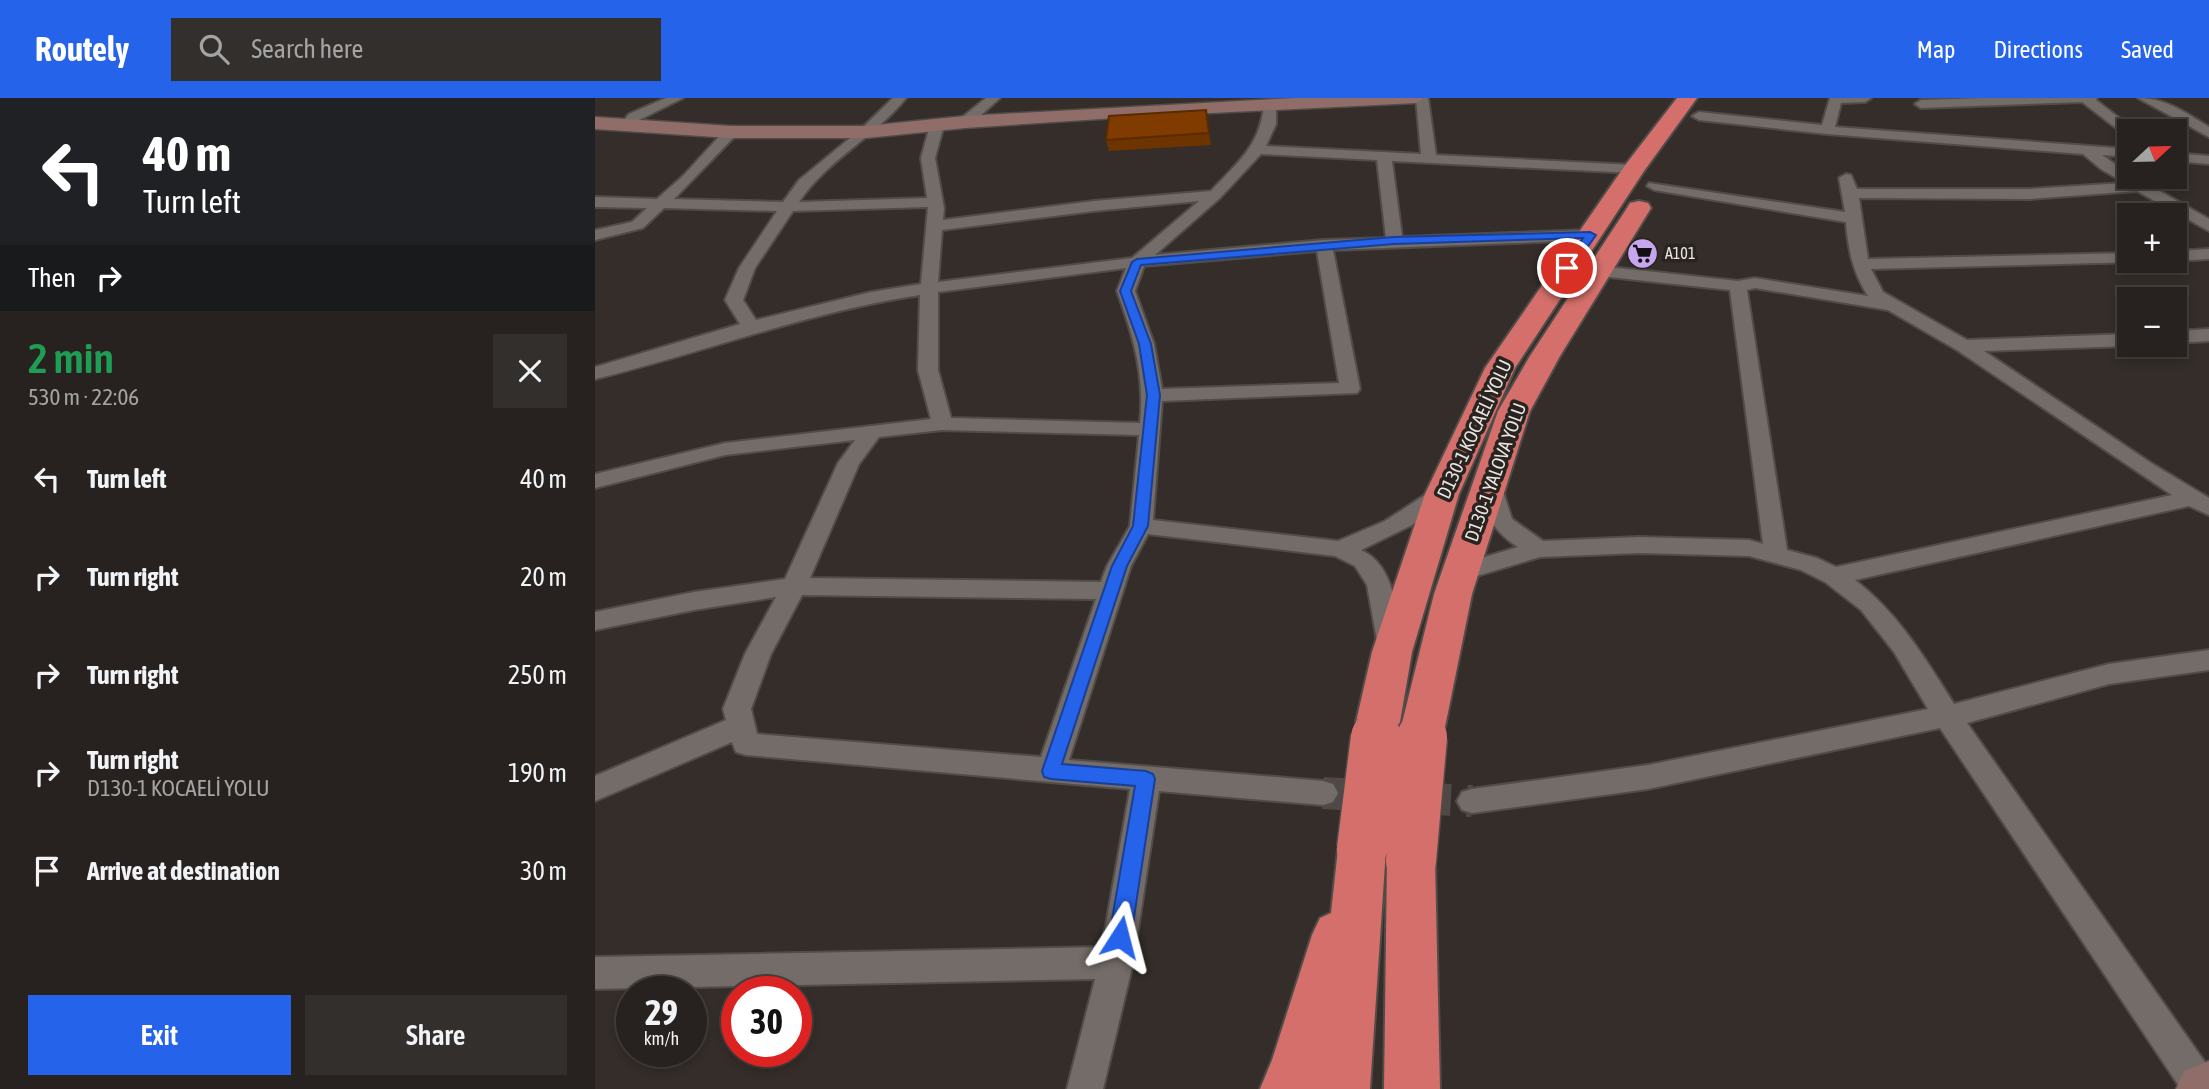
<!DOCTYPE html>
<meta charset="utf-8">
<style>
body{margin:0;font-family:"Asap Condensed",sans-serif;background:#332f2c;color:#f1f3f6;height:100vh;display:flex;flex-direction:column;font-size:26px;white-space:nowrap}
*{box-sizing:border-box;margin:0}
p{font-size:23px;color:#a4a4a4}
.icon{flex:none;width:38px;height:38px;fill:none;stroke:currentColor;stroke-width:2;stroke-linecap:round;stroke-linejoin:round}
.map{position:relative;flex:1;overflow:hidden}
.drawer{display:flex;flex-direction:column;background:#27221f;width:595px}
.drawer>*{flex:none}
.hud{background:#202124;color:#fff;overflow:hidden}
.needle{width:46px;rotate:68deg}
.fabs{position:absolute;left:1522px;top:21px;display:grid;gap:14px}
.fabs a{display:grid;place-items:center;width:70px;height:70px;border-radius:0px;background:#27221f;box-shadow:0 4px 10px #0003,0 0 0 2px #433f3d;font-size:35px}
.speed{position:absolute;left:21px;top:878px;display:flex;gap:14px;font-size:35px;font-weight:700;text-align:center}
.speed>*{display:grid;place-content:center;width:91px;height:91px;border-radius:50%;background:#27221f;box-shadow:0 4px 10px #0003,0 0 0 2px #433f3d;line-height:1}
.speed small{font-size:18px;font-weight:400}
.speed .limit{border:10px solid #d22;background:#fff;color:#111}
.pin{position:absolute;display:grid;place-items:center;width:60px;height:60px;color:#fff;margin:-30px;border:4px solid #fff;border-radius:50%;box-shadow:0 2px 7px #0007}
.me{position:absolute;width:77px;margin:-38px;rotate:9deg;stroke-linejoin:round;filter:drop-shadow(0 0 5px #0008)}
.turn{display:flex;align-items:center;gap:24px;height:147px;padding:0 28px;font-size:32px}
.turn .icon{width:91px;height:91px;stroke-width:2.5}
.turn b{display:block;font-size:49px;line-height:60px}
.then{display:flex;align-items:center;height:66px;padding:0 28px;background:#0003;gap:14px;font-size:26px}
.round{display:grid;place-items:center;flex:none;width:74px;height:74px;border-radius:0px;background:#332f2c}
.headline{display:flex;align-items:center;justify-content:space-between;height:119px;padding:0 28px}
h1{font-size:42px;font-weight:600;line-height:52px;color:#1e9e55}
.action{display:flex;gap:14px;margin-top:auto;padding:14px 28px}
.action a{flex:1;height:80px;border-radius:0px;background:#2563eb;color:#fff;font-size:28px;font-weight:600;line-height:80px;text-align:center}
.action a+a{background:#332f2c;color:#f1f3f6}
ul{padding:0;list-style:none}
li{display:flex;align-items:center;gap:21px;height:98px;padding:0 28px}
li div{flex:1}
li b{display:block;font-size:26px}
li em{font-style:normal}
header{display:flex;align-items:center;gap:42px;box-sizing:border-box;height:98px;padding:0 35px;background:#2563eb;color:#fff}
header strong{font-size:33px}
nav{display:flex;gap:38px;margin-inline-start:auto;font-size:24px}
.search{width:490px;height:63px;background:#332f2c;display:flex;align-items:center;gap:18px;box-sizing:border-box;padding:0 24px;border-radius:0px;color:#a4a4a4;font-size:26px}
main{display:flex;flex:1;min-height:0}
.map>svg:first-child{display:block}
</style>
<header>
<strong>Routely</strong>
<div class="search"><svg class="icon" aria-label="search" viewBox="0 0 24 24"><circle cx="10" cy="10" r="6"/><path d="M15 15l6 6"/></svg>Search here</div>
<nav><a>Map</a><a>Directions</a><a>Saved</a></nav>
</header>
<main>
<section class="drawer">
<div class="hud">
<div class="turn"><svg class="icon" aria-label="left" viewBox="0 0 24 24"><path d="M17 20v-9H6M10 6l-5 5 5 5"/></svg><div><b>40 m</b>Turn left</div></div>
<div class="then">Then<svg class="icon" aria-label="right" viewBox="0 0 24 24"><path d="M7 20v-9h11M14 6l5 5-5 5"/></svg></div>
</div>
<div class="headline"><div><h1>2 min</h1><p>530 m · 22:06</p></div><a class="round"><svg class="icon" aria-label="close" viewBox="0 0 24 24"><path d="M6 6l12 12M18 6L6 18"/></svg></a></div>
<ul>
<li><svg class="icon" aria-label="left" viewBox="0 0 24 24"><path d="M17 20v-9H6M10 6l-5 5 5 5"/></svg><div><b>Turn left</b></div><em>40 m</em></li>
<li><svg class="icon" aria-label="right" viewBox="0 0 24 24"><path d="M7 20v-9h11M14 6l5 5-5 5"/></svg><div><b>Turn right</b></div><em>20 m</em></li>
<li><svg class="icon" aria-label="right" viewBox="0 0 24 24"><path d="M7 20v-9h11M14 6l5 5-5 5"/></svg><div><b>Turn right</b></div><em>250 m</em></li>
<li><svg class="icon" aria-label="right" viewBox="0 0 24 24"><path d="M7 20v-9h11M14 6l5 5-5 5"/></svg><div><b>Turn right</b><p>D130-1 KOCAELİ YOLU</p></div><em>190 m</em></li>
<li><svg class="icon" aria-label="arrive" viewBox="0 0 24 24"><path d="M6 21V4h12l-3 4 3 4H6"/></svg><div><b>Arrive at destination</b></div><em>30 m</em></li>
</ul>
<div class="action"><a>Exit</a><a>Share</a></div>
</section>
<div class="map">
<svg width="1614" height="991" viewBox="0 0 1614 991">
<rect width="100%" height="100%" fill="#342d29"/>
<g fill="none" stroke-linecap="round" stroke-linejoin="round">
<path stroke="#4f4945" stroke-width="32" stroke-dasharray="32 16" stroke-linecap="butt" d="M728 695 877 703"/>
<defs>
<path id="street" d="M71 0H88L44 22 32 31 25 27 34 16Z
M298 0H311C280 39 231 63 204 104L332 100 326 60 335 27 342 23 349 27 340 60 349 110 348 122 499 103 616 93C642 65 666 47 669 6L675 2 681 6V26L671 48 826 56 821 0H833L841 57 1039 67 1046 71 1039 75 797 63 807 139 995 132 1003 137 995 142 738 152 765 291 762 295 567 303 558 422 743 443 790 423 839 391H855L858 396 817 427 766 452C800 467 802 516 809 548L805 555 796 558 787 555 783 548 772 487 760 468 740 458 553 436 536 468 474 662 728 683 738 686 743 695 738 704 728 707 564 693 538 865 508 991H472L500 881 0 891V859L507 849 535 691 151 657 141 654 137 644 0 703V678L131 622 128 611 150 556 181 499 99 512 0 532V514L99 494 190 481 243 365 260 342 130 357 0 390V376L130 345 336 321 323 272 325 197C214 214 109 254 0 281V269L145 226 130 202 144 170 182 113 69 110 48 130 0 142V132L37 124 52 110 0 109V99L62 101 88 78 131 31H141V37L79 101 188 104 204 82 266 31ZM666 56 782 62 791 140 729 142 560 157 625 100ZM604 103 537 160 343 184 347 132 499 113ZM333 109 326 186 276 194 161 222 148 202 160 170 198 113ZM722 153 744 285 567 291 559 246 540 193 549 168ZM531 170 522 193C538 237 550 277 545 325L356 320 343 272V194ZM347 332 544 337 535 428 512 468 506 484 215 480 264 366 284 339ZM207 497 501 501 446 659 162 636 156 611 176 556Z
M391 0H405L375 27H365V21Z
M1235 0H1276L1270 4 1246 5 1240 29 1535 51V59L1507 57 1535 76V79H1540L1614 121V133L1542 93 1435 101 1264 100 1273 161 1535 155V163L1541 164 1276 171 1288 194 1372 242 1535 236V247H1538L1535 248 1389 253 1556 365 1614 400V417L1594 408 1260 482C1303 515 1330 560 1359 606L1514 566 1614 552V572L1514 586 1372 625 1614 970V991H1586L1345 630 1053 691 877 715 867 712 862 703 867 694 877 691 1053 667 1333 611 1299 554 1266 512 1230 484 1206 472 1154 458 1044 455 945 459 865 483 857 481 853 475 857 469 923 449C898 434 889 414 885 386L888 381H904L917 421 948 443 1044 439 1154 442 1168 446 1135 192 1005 178 997 173 1005 168 1143 183 1160 180 1273 198C1258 175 1253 151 1251 124L1059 92 1052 88 1054 85 1250 114 1244 80 1251 76 1256 77 1262 91H1435L1530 85 1506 71 1488 56 1232 36 1104 22 1097 18 1104 14 1227 27ZM1160 190 1293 212 1362 252 1577 397 1241 469 1222 460 1192 452 1152 192Z
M1387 0H1502L1501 2 1541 33H1535V38L1530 37 1487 4 1326 10 1320 6 1326 2Z
M1543 0C1571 0 1591 15 1614 29V39Z
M1580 55 1614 58V66L1580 63Z
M1614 151V161L1580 163H1579L1580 153Z
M1614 231V243L1580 245V233Z"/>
<path id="secondary" d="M700 0H830L821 5 536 19 370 30 271 40H136L0 31V19L136 28H271L370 18Z
M1614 963V991H1581L1589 973Z"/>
<path id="highway" d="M1082 0H1102L1049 73 920 270 864 396 817 554 805 624 798 636 783 641 768 636 761 624 777 554 830 396 890 270 1031 66Z
M1044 103 1053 105 1056 110 965 258 935 313 877 496 850 629 843 641 828 646 813 641 806 629 839 496 903 313 935 258 1032 110 1035 105Z
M767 730 784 736 791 751 775 991H665L677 962 717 837 725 820 736 815 743 751 750 736Z
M816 741 833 748 840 763 845 991H789L792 763 799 748Z"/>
</defs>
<use href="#street" stroke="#514c48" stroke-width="4"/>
<use href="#secondary" stroke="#514c48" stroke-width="3"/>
<use href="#highway" stroke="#514c48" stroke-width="4"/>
<use href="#street" fill="#746c68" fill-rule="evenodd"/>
<use href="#secondary" fill="#916d69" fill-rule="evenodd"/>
<use href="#highway" fill="#d56f6b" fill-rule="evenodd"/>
<defs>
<path id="highway-bridge-far1" d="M781 641 783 624
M827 641 828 629"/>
<path id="highway-bridge" d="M767 751 781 639
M816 763 827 639"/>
</defs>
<use href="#highway-bridge-far1" stroke="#514c48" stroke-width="42" stroke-linecap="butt"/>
<use href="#highway-bridge" stroke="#514c48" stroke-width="53" stroke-linecap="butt"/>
<use href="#highway-bridge-far1" stroke="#d56f6b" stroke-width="38"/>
<use href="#highway-bridge" stroke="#d56f6b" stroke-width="50"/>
</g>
<path fill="#6e3400" d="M611 12 616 47 514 53 511 42Z"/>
<path fill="#803c00" stroke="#5a2a00" stroke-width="2" d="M611 12 614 35 511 42 514 18Z"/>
<path fill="#2563eb" stroke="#184099" stroke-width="2" d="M995 134 1001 137 976 172 972 173 966 170 988 140 799 146 546 167 536 193 556 246 565 297 553 428 532 468 467 666 551 673 558 676 560 681 536 839 532 846 525 849 518 846 514 839 540 688 456 681 449 679 447 673 517 468 538 428 552 297 544 246 525 193 537 164 542 161 799 139Z"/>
<defs>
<symbol id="supermarket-disc" viewBox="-11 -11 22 22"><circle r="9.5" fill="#c8a6ef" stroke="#2a2420"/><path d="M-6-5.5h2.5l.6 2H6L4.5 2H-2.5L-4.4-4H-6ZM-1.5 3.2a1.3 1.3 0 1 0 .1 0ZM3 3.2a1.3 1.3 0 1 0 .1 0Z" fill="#111"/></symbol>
</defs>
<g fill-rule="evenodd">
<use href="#supermarket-disc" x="1030" y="138" width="35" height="35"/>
</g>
<g text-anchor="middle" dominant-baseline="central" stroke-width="7" stroke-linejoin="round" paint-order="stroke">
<g font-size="16" fill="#eae6e3" stroke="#2a2420" text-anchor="start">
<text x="1070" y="155">A101</text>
</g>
<g font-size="19" fill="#eae6e3" stroke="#2a2420">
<text transform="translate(879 331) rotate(-65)">D130-1 KOCAELİ YOLU</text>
<text transform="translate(900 374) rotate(-70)">D130-1 YALOVA YOLU</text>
</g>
</g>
</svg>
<div class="fabs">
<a><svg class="needle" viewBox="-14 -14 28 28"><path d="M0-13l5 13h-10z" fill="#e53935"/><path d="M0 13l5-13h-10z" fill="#a4a4a4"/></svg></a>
<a>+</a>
<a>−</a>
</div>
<div class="speed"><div>29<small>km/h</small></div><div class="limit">30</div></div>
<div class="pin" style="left:972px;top:170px;background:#d93025"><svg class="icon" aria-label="arrive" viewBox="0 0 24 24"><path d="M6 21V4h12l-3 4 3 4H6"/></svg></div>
<svg class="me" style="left:525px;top:839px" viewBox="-20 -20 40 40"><path d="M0-17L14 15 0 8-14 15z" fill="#2563eb" stroke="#fff" stroke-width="4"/></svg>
</div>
</main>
